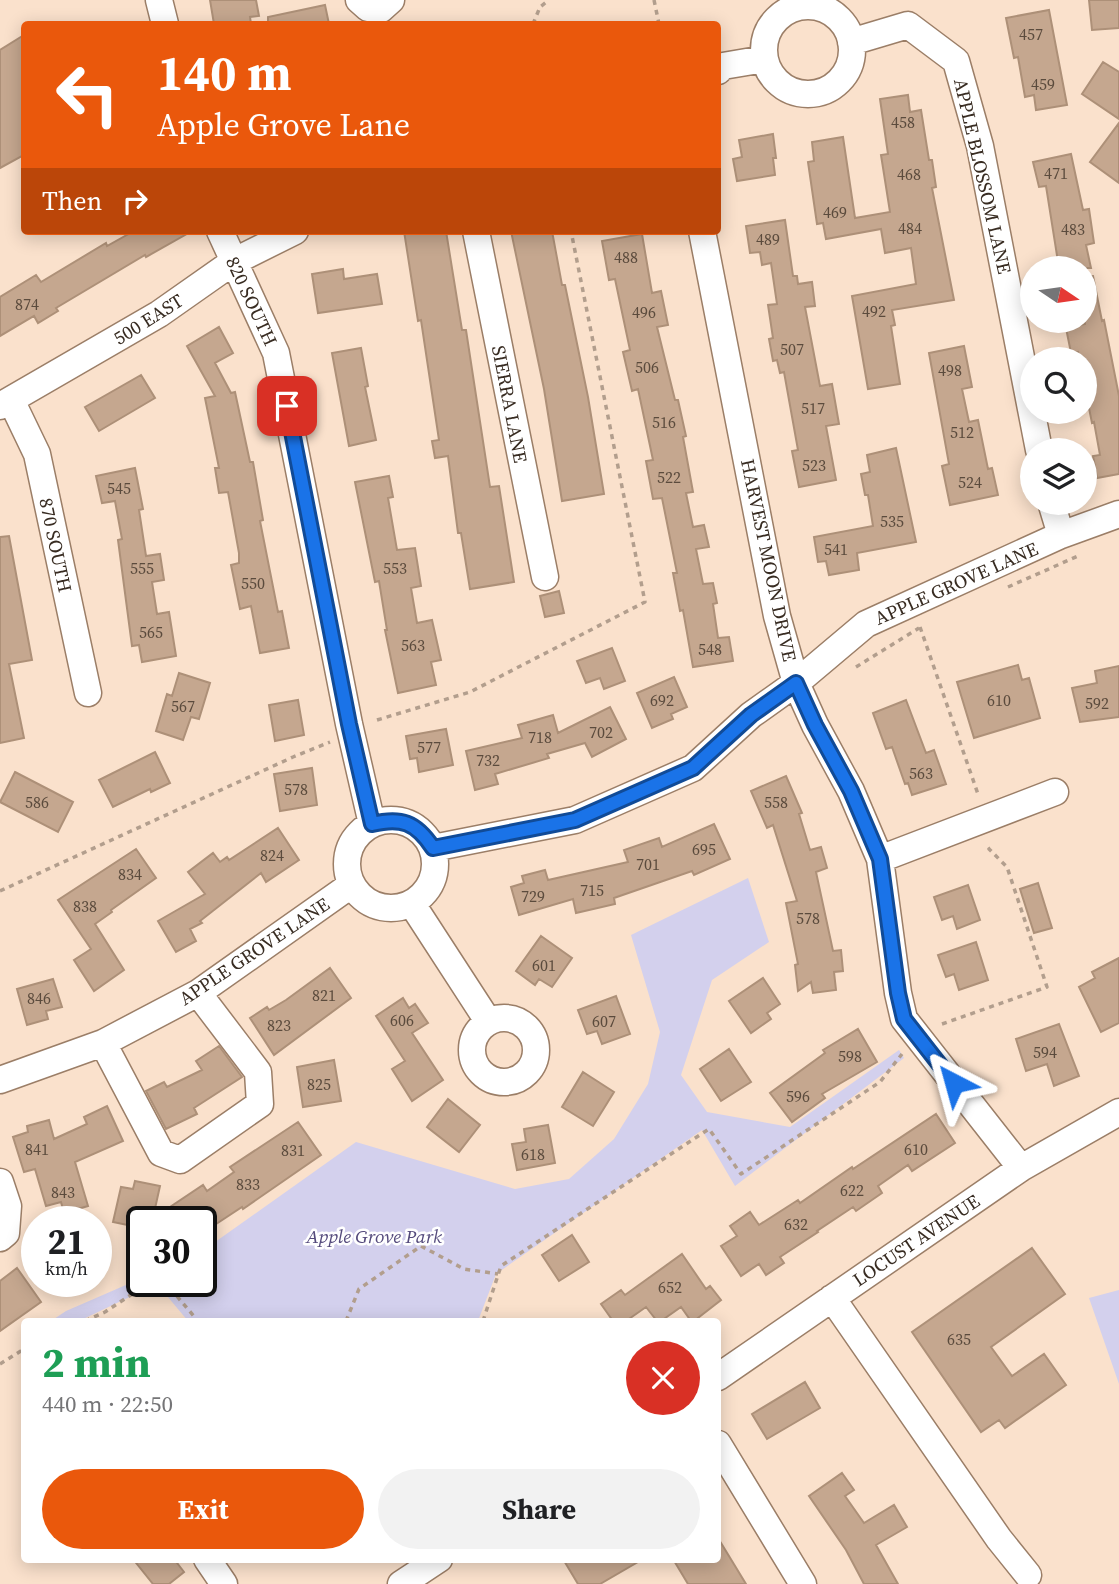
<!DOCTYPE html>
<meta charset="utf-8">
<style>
body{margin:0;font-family:"Source Serif 4",serif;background:#f2f2f2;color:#202124;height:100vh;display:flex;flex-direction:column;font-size:26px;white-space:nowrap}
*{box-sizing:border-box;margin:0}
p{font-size:23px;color:#757577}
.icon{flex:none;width:38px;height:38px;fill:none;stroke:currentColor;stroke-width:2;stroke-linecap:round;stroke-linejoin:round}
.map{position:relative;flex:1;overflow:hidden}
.side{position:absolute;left:21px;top:1318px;width:700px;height:245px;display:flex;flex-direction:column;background:#fff;border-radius:7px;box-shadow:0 4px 18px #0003}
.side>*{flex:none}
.banner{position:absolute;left:21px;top:21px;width:700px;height:214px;border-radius:7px;box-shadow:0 4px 18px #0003;background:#ea580c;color:#fff;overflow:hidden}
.needle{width:46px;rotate:103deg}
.controls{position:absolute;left:1020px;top:256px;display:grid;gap:14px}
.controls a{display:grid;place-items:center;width:77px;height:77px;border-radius:50%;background:#fff;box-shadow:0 4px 18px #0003;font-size:35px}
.speed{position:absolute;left:21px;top:1206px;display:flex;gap:14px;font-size:35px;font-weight:700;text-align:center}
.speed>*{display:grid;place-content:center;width:91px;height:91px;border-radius:50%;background:#fff;box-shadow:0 4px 18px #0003;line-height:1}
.speed small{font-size:18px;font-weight:400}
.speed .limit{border:4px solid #111;border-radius:10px;background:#fff;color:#111}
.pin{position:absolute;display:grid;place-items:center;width:60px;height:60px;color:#fff;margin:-30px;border-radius:14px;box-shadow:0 4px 10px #0006}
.me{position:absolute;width:77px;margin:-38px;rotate:321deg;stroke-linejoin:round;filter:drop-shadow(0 0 5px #0008)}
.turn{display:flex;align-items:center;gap:24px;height:147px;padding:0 21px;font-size:32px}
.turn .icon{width:91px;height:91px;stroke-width:2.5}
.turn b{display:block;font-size:49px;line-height:60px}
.then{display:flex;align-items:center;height:66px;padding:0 21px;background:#0003;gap:14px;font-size:26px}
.round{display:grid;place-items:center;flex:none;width:74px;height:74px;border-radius:37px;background:#f2f2f2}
.head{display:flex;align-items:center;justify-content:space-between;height:119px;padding:0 21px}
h1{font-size:42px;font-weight:700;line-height:52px;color:#1e9e55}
.primary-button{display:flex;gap:14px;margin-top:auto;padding:14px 21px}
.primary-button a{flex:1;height:80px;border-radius:42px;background:#ea580c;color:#fff;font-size:28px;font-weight:700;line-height:80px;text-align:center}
.primary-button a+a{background:#f2f2f2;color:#202124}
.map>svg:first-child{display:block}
</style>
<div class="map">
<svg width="1119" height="1584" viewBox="0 0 1119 1584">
<rect width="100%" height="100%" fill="#fae1cc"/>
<path fill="#d3d0ed" d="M748 878 769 942 712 980 681 1075 707 1112 790 1127 899 1050 904 1058 735 1186 702 1130 496 1274 478 1321H188L157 1284 79 1321H51L66 1311 142 1278V1281H201V1252L356 1142 515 1189 569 1179 614 1139 648 1084 660 1032 631 935Z
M1119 1290V1384L1089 1298Z"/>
<path fill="#c5a78f" stroke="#ad9078" stroke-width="2" d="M210 0H256L259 16 250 17 251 24H214Z
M1089 0H1119V28L1092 30Z
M325 5 329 24H268V17Z
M1049 10 1067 105 1036 110 1034 95 1025 97 1018 57 1014 58 1006 18Z
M24 35V155L0 168V50Z
M1103 62 1119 72V119L1082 94Z
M908 95 910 112 921 110 929 160H932L936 187 932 188 954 300 892 310 895 325 891 326 900 384 868 389 852 296 916 284 911 248 885 253 881 229 826 239 823 223 817 224 808 162 814 161 812 142 843 137 855 218 890 212 881 155 888 154 880 99Z
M1119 123V183L1090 162Z
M773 134 776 158H773L775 175 737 181 733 159 742 157 739 140Z
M1071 154 1083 210 1089 209 1094 243 1086 245 1091 268H1059L1046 186 1039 187 1033 162Z
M785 220 793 276H797L798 284 812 282 815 306 805 307 820 386 832 384 839 424 826 426 836 480 799 487 792 451 798 450 784 372 780 373 777 360 773 361 769 339 773 338 768 305 777 304 771 263 762 265 760 252 750 253 746 226Z
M134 231H192L146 257 145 255 56 308 58 311 38 323 34 316 0 336V297L36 275 41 282 106 243 107 246Z
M404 231H446L462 330H466L490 487 499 486 514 582 470 589 461 533H458L448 456 435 458 432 441 439 440 421 320 418 321Z
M511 231H552L562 285H565L588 397 604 494 562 501 544 389Z
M642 234 652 293 661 291 668 325 657 327 675 400H678L686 436 683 437 693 492 686 493 693 527 704 525 709 547 696 549 703 584 713 583 717 603 713 604 718 638 729 637 733 661 693 667 683 610 680 611 673 573H677L662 498 653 499 646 461 653 460 638 389 632 391 623 352 630 350 615 279 609 280 602 241Z
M343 269 344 279 377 274 382 304 318 313 312 274Z
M1093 276 1102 321 1104 320 1119 396V474L1097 478 1093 456 1100 455 1094 422 1092 423 1089 408H1085V359H1079L1078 352 1071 353 1066 328 1085 324V277Z
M219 327 233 353 215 363 231 393 235 392 250 462H253L263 520 260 521 278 612 282 611 289 648 260 653 251 606 240 609 231 565 239 563V553L228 492 219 493 215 468H219L205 398 215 396 187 346Z
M964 346 972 387 962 389 969 422 978 420 988 469 992 468 998 495 950 505 942 466 949 464 929 353Z
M361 348 368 386 365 387 376 440 349 446 332 353Z
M141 375 155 398 99 431 85 407Z
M896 448 916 542 857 553 859 570 829 575 826 561 818 562 814 537 873 526 868 495H865L861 474 870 472 867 455Z
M135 468 143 509 139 510 146 556 160 554 164 580 152 582 157 614 169 612 176 656 142 662 139 645 132 646 118 540 122 539 115 501 102 503 96 476Z
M389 476 393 497 388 498 397 550 415 548 421 586 411 588 417 623 432 620 441 660 431 662 436 685 398 693 385 630H387L379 581 375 582 355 482Z
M9 536 32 660 9 664 24 738 0 743V537Z
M559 591 564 613 545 617 540 596Z
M612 648 625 681 604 689 600 678 586 683 577 661Z
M1018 665 1022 680 1029 678 1040 718 974 738 957 682Z
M1119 666V717L1080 722 1072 688 1097 683 1095 671Z
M179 673 210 683 199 719 191 717 183 740 156 731 167 694 172 696Z
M674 677 687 707 671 714 673 719 652 728 637 693Z
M298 700 304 735 275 741 269 705Z
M906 700 926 753 934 750 946 784 912 795 908 783 905 784 892 747 886 749 873 713Z
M610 707 626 739 592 757 585 743 547 754 549 758 495 774 498 784 475 790 466 751 522 738 518 725 553 715 558 733Z
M446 729 453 765 419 772 417 758 410 759 406 736Z
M155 752 170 783 151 792 150 789 113 807 99 780Z
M312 768 317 805 280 811 274 774Z
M15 772 73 802 58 832 0 802Z
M786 776 802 813 799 814 810 850 821 847 827 868 816 872 833 951 841 950 843 971 834 972 836 990 813 993 811 982 798 991 795 965 798 964 786 903 797 901 773 825 767 828 751 791Z
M714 824 730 859 694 875 692 871 614 898 615 904 576 913 573 899 519 915 511 887 524 883 522 876 545 870 548 880 628 862 624 850 659 838 662 847Z
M278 828 299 860 266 882 261 873 200 921 202 923 190 929 196 941 176 952 158 921 205 894 188 872 213 853 220 862 227 857 229 860Z
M136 849 156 878 111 910 112 912 95 924 124 970 94 991 74 960 91 949 58 900Z
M1038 883 1052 928 1034 933 1020 889Z
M968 885 980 920 957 929 953 916 942 920 934 897Z
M541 936 572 958 552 987 539 979 535 985 516 971Z
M976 942 988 980 959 990 954 974 946 977 938 955Z
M1119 958V1023L1101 1032 1079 987 1095 978 1092 972Z
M330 968 351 998 274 1055 250 1018 267 1007 269 1010 286 1000Z
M763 978 780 1004 767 1013 771 1019 751 1033 729 1001Z
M53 979 62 1007 46 1011 48 1019 27 1025 17 989Z
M616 996 630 1034 602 1044 597 1031 587 1034 578 1010Z
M403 998 409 1008 415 1004 428 1023 412 1033 443 1080 412 1101 392 1069 405 1061 376 1016Z
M1059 1024 1079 1076 1054 1086 1047 1064 1026 1071 1016 1039Z
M858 1029 877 1062 822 1094 825 1098 792 1122 770 1093 825 1053 823 1050Z
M219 1046 242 1077 194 1108 197 1114 166 1129 146 1091 164 1082 167 1087 202 1070 196 1061Z
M729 1049 751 1082 721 1101 700 1069Z
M334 1060 341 1101 303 1107 297 1067Z
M583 1072 614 1092 593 1126 562 1107Z
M448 1099 480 1125 459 1152 427 1127Z
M107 1106 123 1141 75 1162 88 1206 64 1213 61 1202 46 1206 35 1169 24 1172 13 1137 28 1132 27 1126 49 1120 54 1139 87 1124 84 1117Z
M936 1114 955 1143 912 1171 908 1165 878 1186 882 1193 856 1211 853 1207 817 1231 818 1232 780 1257 784 1263 766 1275 759 1264 741 1276 721 1246 737 1236 730 1226 750 1212 759 1225 798 1200 800 1203 852 1167 853 1169Z
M298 1122 321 1155 243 1209 242 1207 201 1234V1222H180L170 1207 203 1185 207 1191 234 1172 230 1167Z
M548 1125 555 1163 517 1170 512 1144 526 1142 524 1129Z
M135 1181 160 1186 152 1222H142V1228L113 1222 121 1187 133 1189Z
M572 1235 589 1262 559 1281 542 1255Z
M1032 1248 1065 1294 991 1347 1012 1376 1044 1354 1066 1385 1005 1428 999 1420 981 1432 912 1332Z
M682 1254 706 1289 710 1286 721 1300 694 1321H691L681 1307 661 1321H657L646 1307 626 1321H613L601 1304 621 1290 625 1295Z
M17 1268 41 1302 0 1331V1281Z
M805 1382 820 1408 767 1439 752 1414Z
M842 1473 854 1490 845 1496 864 1523 894 1505 907 1527 876 1545 898 1584H864L846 1550 809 1496Z
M718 1538 746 1584H688L673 1559H718Z
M133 1559H174L184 1572 169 1584H153Z
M563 1559H643L600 1584H578Z"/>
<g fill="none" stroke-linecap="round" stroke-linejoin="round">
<defs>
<path id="minor" d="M159 0 165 24
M359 0 368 8 381 9 391 0
M764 50a44 44 0 1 1 88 0a44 44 0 1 1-88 0Z
M851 42 908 25 956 61 980 146 1039 450
M718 71 723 66 764 59
M220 231 276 353 349 724 372 824
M476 231 545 577
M702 231 777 616 796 683 815 725 851 791 880 859 898 993 904 1019 1021 1168
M11 400 37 454 88 693
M0 406 159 314 233 262 295 231
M1051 502 1061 535
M347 864a44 44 0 1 1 88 0a44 44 0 1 1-88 0Z
M433 848 575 820 693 768 751 715 796 683 866 624 1061 535 1119 514
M880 859 1055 792
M412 904 488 1021
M472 1050a32 32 0 1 1 64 0a32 32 0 1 1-64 0Z
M103 1043 161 1153 180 1160 260 1104 258 1072 198 993
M0 1080 103 1043 198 993 351 885
M0 1182 8 1206 6 1233 0 1238
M832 1298 999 1539 1028 1575
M718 1377 1021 1168 1119 1112
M718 1444 803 1584
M207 1559 224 1584
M401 1584 439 1559"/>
</defs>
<use href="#minor" stroke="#9b7e67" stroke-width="29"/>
<path stroke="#b29e8d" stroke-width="3.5" stroke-dasharray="5 5" stroke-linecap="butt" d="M654 0 659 24
M533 24 540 7 549 0
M1008 587 1078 556
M920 627 979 797
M856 667 919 628
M377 720 470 692 645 602 571 231
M0 891 293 757 330 742
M942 1024 1047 987 1007 867 989 849 994 846
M164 1281 198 1321
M85 1321 105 1312 152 1281
M346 1321 359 1289 421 1246 464 1269 498 1274
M483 1321 501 1266 709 1129 741 1174 880 1082 902 1054
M0 1364 24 1349"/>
<use href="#minor" stroke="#fff" stroke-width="26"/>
</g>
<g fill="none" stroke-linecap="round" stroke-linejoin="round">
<defs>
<path id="route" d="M287 406 349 724 372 824C401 817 416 822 433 848L575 820 693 768 751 715 796 683 815 725 851 791 880 859 898 993 904 1019 954 1083"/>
</defs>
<use href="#route" stroke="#114b97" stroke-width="18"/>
<use href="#route" stroke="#1a73e8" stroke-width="12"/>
</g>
<g text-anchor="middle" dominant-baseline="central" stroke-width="5" stroke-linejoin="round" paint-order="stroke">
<g font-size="16" fill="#5b4b3d">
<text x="1031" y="34">457</text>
<text x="1043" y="84">459</text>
<text x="903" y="122">458</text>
<text x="1056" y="173">471</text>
<text x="909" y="174">468</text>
<text x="835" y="212">469</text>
<text x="910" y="228">484</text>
<text x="1073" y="229">483</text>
<text x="768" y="239">489</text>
<text x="626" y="257">488</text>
<text x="27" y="304">874</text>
<text x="874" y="311">492</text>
<text x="644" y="312">496</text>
<text x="792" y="349">507</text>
<text x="647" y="367">506</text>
<text x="950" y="370">498</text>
<text x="813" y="408">517</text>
<text x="664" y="422">516</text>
<text x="962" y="432">512</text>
<text x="814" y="465">523</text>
<text x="669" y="477">522</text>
<text x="970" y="482">524</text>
<text x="119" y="488">545</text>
<text x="892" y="521">535</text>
<text x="836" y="549">541</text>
<text x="142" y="568">555</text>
<text x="395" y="568">553</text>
<text x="253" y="583">550</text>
<text x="151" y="632">565</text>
<text x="413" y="645">563</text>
<text x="710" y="649">548</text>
<text x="662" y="700">692</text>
<text x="999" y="700">610</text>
<text x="1097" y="703">592</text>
<text x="183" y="706">567</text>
<text x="601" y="732">702</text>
<text x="540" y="737">718</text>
<text x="429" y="747">577</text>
<text x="488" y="760">732</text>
<text x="921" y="773">563</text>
<text x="296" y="789">578</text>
<text x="37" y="802">586</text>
<text x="776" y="802">558</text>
<text x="704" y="849">695</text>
<text x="272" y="855">824</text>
<text x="648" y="864">701</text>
<text x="130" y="874">834</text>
<text x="592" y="890">715</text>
<text x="533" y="896">729</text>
<text x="85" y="906">838</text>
<text x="808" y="918">578</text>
<text x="544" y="965">601</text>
<text x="324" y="995">821</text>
<text x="39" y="998">846</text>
<text x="402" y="1020">606</text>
<text x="604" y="1021">607</text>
<text x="279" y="1025">823</text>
<text x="1045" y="1052">594</text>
<text x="850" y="1056">598</text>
<text x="319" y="1084">825</text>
<text x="798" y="1096">596</text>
<text x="37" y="1149">841</text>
<text x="916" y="1149">610</text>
<text x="293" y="1150">831</text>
<text x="533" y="1154">618</text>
<text x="248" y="1184">833</text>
<text x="852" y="1190">622</text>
<text x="63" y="1192">843</text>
<text x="796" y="1224">632</text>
<text x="670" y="1287">652</text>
<text x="959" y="1339">635</text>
</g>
<g font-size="19" fill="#382c22" stroke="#fff">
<text transform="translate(983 176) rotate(77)">APPLE BLOSSOM LANE</text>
<text transform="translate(252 301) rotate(65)">820 SOUTH</text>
<text transform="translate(148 319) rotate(-32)">500 EAST</text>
<text transform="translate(510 404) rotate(79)">SIERRA LANE</text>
<text transform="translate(56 545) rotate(78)">870 SOUTH</text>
<text transform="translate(769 560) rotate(78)">HARVEST MOON DRIVE</text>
<text transform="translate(956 583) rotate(-24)">APPLE GROVE LANE</text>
<text transform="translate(254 951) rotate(-34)">APPLE GROVE LANE</text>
<text transform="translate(916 1240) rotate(-34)">LOCUST AVENUE</text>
</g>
<g font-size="19" font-style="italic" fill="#544a7c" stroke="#fff">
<text x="374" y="1236">Apple Grove Park</text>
</g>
</g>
</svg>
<div class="controls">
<a><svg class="needle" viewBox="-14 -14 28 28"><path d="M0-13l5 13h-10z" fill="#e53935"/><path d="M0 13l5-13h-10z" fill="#757577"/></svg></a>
<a><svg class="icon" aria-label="search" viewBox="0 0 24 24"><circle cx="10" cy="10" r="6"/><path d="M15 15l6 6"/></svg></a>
<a><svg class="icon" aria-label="layers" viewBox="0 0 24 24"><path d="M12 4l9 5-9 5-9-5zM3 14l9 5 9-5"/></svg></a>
</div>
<div class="speed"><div>21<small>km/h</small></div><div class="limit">30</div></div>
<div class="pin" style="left:287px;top:406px;background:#d93025"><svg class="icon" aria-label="arrive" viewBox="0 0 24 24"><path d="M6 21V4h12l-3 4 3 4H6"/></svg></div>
<svg class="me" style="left:954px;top:1083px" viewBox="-20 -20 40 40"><path d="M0-17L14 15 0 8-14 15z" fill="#1a73e8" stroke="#fff" stroke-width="4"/></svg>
<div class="banner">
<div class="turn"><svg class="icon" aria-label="left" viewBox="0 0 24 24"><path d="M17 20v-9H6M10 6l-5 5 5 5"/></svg><div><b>140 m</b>Apple Grove Lane</div></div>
<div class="then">Then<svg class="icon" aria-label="right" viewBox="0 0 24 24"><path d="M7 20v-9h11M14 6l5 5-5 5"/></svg></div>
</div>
<section class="side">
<div class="head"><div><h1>2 min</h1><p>440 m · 22:50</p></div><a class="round" style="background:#d93025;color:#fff"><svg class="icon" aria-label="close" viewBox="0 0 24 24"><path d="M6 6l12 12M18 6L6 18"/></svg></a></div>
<div class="primary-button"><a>Exit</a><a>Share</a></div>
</section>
</div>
